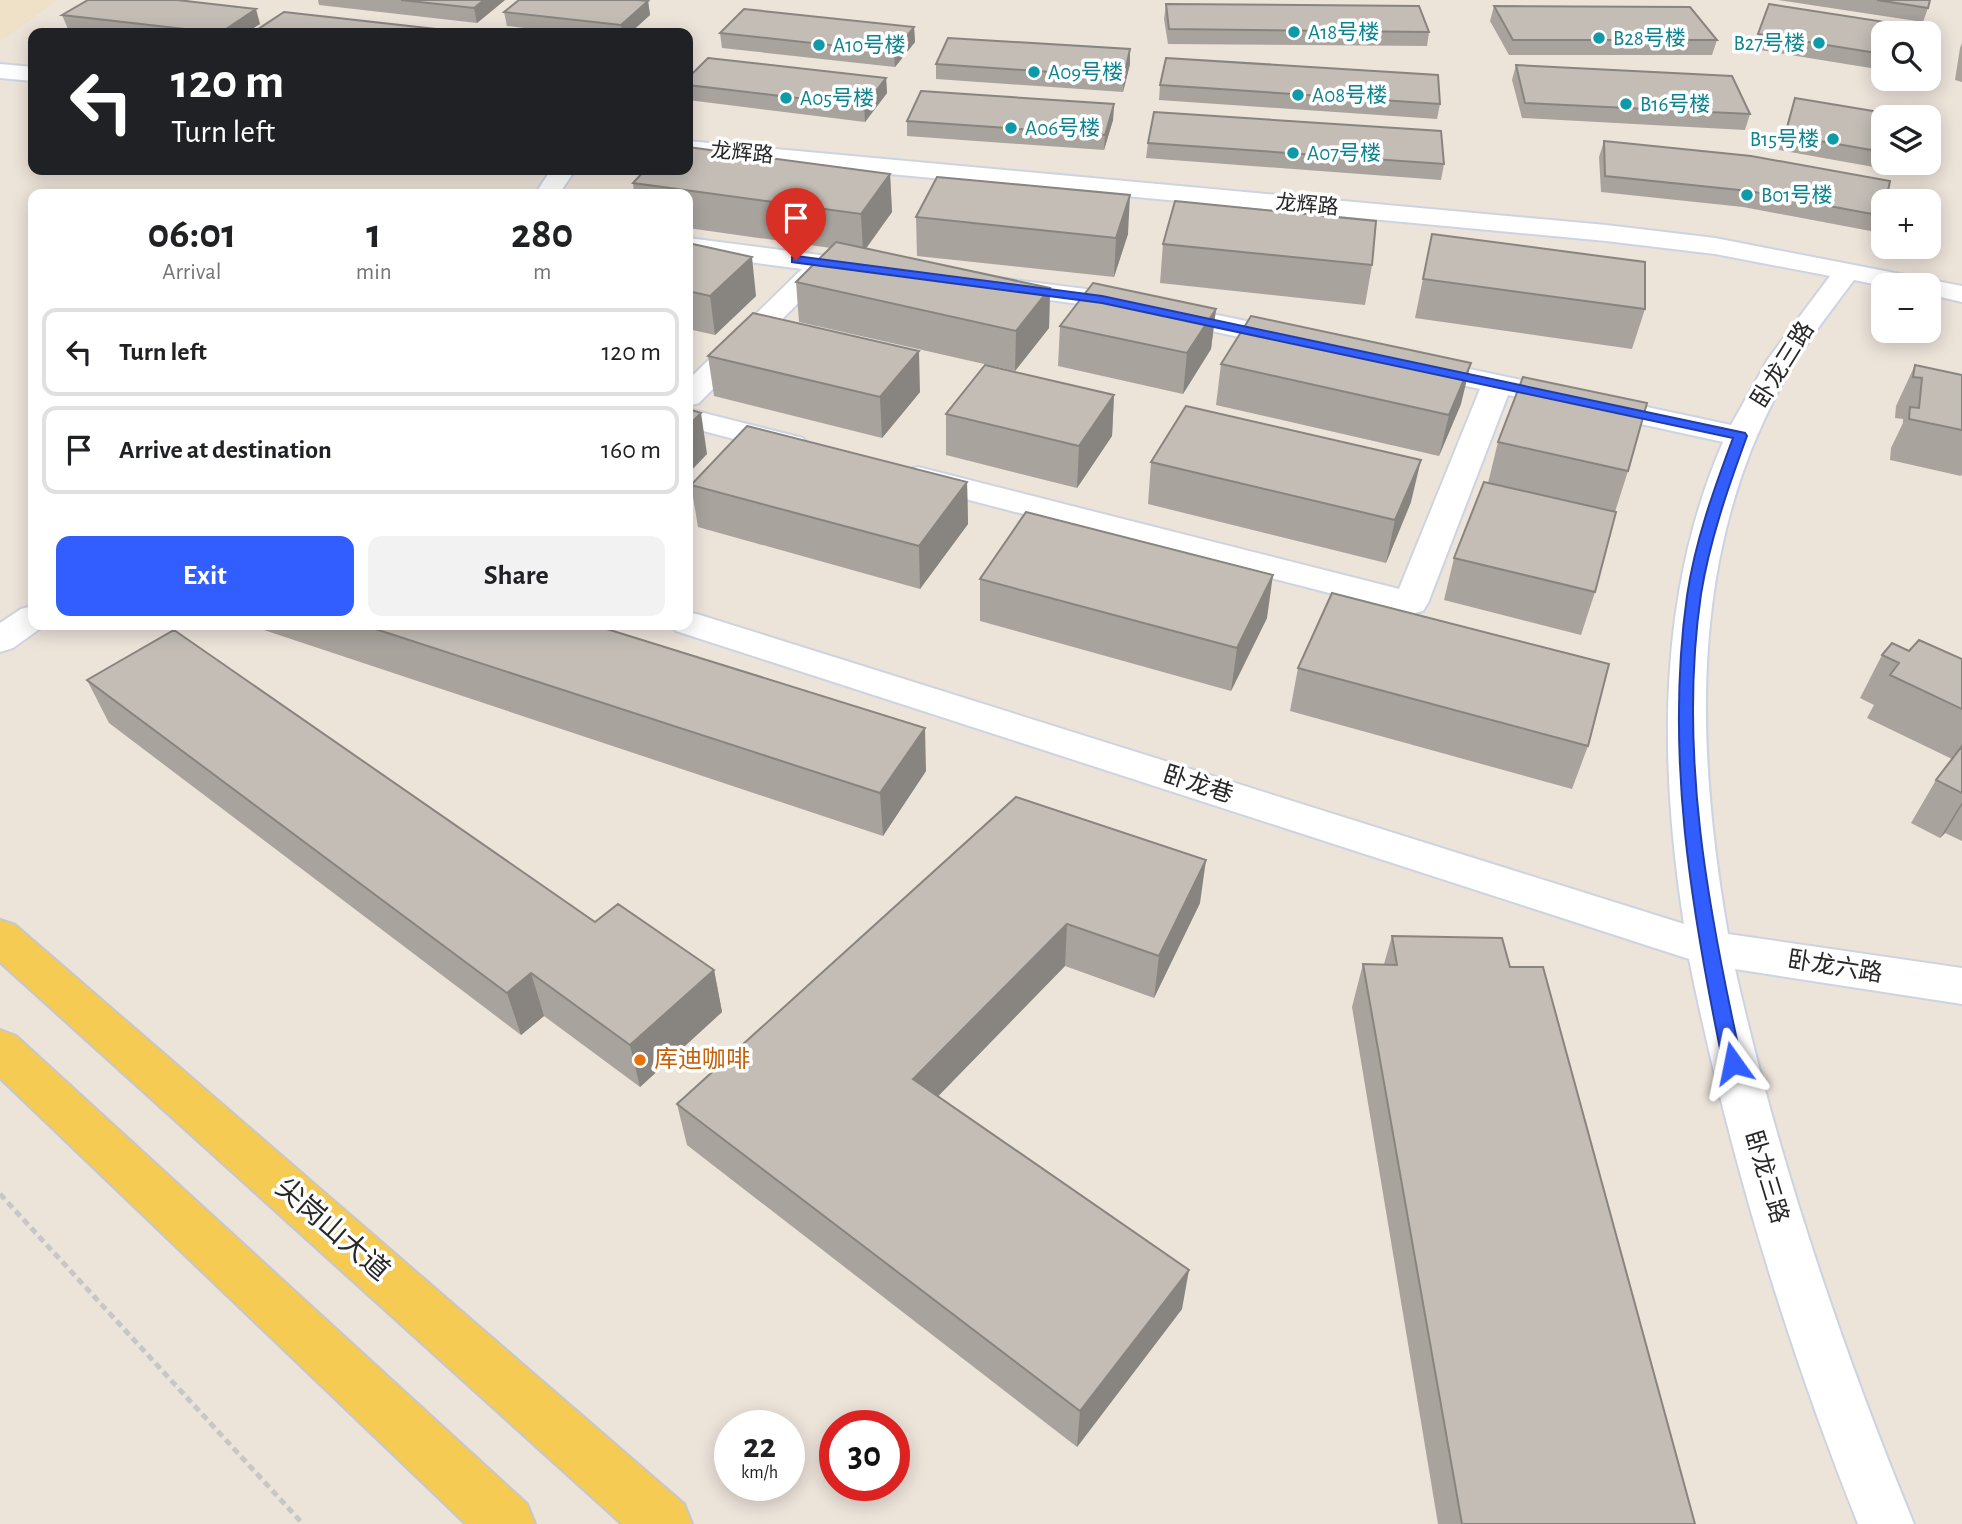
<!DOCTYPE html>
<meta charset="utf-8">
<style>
body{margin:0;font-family:"Alegreya Sans","Noto Sans SC",sans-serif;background:#f2f2f2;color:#202124;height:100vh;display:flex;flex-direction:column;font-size:26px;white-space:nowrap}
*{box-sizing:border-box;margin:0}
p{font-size:23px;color:#757577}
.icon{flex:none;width:38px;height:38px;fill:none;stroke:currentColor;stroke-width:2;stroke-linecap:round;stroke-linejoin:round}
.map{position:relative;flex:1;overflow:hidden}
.details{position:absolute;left:28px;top:189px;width:665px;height:441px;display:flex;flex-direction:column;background:#fff;border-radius:14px;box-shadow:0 4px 18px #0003}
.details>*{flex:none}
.hud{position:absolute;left:28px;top:28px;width:665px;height:147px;border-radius:14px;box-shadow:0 4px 18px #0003;background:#202124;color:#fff;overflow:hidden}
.tools{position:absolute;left:1871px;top:21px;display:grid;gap:14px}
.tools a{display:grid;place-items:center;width:70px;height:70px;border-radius:14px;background:#fff;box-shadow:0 4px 18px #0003;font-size:35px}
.speed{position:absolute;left:714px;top:1410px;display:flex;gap:14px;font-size:35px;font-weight:700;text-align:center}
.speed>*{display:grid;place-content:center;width:91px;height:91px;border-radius:50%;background:#fff;box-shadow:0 4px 18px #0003;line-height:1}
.speed small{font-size:18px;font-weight:400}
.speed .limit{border:10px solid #d22;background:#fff;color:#111}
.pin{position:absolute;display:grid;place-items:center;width:60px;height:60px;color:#fff;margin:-72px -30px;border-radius:50% 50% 50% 0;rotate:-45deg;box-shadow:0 0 7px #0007}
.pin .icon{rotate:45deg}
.me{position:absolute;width:77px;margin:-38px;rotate:348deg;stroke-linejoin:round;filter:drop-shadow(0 0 5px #0008)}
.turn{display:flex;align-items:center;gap:24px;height:147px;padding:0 28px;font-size:32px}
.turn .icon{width:91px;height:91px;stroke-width:2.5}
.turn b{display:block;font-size:49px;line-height:60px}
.eta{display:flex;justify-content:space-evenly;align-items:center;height:119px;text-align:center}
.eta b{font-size:42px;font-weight:600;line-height:49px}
.cta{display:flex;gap:14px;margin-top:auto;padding:14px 28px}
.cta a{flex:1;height:80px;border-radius:14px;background:#335eff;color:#fff;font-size:28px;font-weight:600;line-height:80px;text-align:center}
.cta a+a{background:#f2f2f2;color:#202124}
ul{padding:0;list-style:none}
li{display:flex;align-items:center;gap:21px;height:88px;margin:0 14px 10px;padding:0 14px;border:4px solid #e0e0e0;border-radius:14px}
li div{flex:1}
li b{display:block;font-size:26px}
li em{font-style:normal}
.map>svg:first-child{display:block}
</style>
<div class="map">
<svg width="1962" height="1524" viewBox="0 0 1962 1524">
<rect width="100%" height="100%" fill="#ece3d9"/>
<path fill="#eee1c7" d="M0 0H58L0 41Z"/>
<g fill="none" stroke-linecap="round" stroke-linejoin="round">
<defs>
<path id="minor" d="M0 64 33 67V81L0 78Z
M688 141 1606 225 1715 238 1962 286V302L1928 294V285L1883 286 1854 280C1827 316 1800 350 1779 390 1688 560 1696 749 1728 934L1962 968V1004L1735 969C1778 1159 1840 1344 1914 1524H1858C1785 1341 1728 1151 1689 959L676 631 671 625H688V612L700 615 1684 924C1659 762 1657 594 1723 442L1508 395 1428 603 1423 611 1411 614 907 484 902 477 907 470 918 467 1399 589 1480 389 1408 373 1403 367 1408 361 1418 358 1731 425 1768 359 1830 276 1715 254 1606 241 688 155Z
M551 170H575L559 194H535Z
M688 238 866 261 876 263 880 269 876 275 866 277 829 272 699 403 688 406V380L802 269 688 254Z
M999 278 1102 291 1294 331 1304 334 1308 340 1304 346 1294 349 1102 307 989 292 985 286 989 280Z
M688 409 803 438 808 445 803 452 792 454 688 427Z
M33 606V625H45L13 648 0 652V623L21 609Z"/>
<path id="major" d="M0 920 15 925 684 1504 692 1524H622L0 962Z
M0 1030 16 1036 527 1504 535 1524H466L0 1078Z"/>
</defs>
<use href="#minor" stroke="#ced3e2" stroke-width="4"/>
<use href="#major" stroke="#c7c7c7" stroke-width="4"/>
<path stroke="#c7c7c7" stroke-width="5" stroke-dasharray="7 4.5" stroke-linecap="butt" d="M0 1194 303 1524"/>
<use href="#minor" fill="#fff" fill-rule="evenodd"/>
<use href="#major" fill="#f5cb54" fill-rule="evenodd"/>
</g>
<path fill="#a8a39d" d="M318 0H505L477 23 319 5Z
M1778 0H1930L1928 8 1923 22Z
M648 1 650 15 630 33H567L507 26 504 12Z
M1166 4 1429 32 1427 46 1168 44 1164 19Z
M1769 4 1883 33V70L1754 49Z
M1494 6 1717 40 1712 55H1509L1490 21Z
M62 15 260 24 246 33H100L68 29Z
M914 27 915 42 895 67 722 48 720 33Z
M1962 43V82L1955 80 1960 48Z
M936 64H1130L1123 92 936 79Z
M1516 65 1750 114 1745 130 1522 118 1512 80Z
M688 78H886L887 93 865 122 688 100Z
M1160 85 1440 104 1437 119 1159 100Z
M1795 98 1883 117V163H1899L1896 171 1779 150Z
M1114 104 1113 120 1104 150 907 136V121Z
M1604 141 1883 216 1876 232 1743 207 1601 192 1599 157Z
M1148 143 1444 164 1441 180 1146 158Z
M890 174 892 212 866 249 1050 288 1049 328 1015 371 799 322 796 282 831 248 688 228V194H634L633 183Z
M916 217 1128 234 1114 277 917 256Z
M1432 234 1645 309 1632 349 1415 318Z
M688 243 756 296 715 335 688 329Z
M1163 244 1372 265 1365 305 1160 283Z
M1216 309 1211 349 1183 394 1058 366 1060 326Z
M708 356 920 392 882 438 714 396Z
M1221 364 1461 404 1439 456 1216 405Z
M1915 365 1962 375V474L1961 476 1890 460 1891 448 1903 423V419L1895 418 1896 406Z
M1114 395 1112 436 1077 488 946 455V414Z
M1498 442 1628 471 1615 512 1595 592 1581 635 1444 600 1454 558 1488 483Z
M1151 462 1411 502 1386 563 1148 504Z
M967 482 968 524 920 589 698 527 691 485Z
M980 579 1267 618 1231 691 980 621Z
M249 625H594L926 771 883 836Z
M1909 651 1962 659V841L1945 833 1940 838 1911 823 1936 780 1952 759 1867 718 1874 705 1860 698 1882 655Z
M1298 668 1588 746 1572 789 1290 711Z
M87 680 595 922 714 970 722 1012 640 1087 544 1016 521 1035 109 723Z
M1016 797 1200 903 1154 998 1065 966 938 1096 1182 1309 1077 1447 687 1145 677 1104Z
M1392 936 1510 967 1695 1524H1438L1352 1007 1363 964H1384Z"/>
<path fill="#88847f" d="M484 0H505L477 23 474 8Z
M648 1 650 15 630 33H622L621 25Z
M256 9 260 24 246 33H220Z
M914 27 915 42 895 67 894 52Z
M1130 49V64L1123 92 1124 77Z
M886 78 887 93 865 122 864 106Z
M1114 104 1113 120 1104 150 1105 135Z
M890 174 892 212 863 252 861 214Z
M1130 195 1128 234 1114 277 1116 238Z
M752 257 756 296 715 335 710 296Z
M1050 288 1049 328 1015 371 1016 331Z
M1216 309 1211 349 1183 394 1187 353Z
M919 351 920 392 882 438 880 397Z
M1471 363 1461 404 1439 456 1449 415Z
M1114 395 1112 436 1077 488 1079 446Z
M701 413 707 454 688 474V426Z
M1421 460 1411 502 1386 563 1395 520Z
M967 482 968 524 920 589 919 546Z
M1273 575 1267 618 1231 691 1237 648Z
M925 728 926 771 883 836 880 793Z
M1962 802V805L1945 833 1940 838Z
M1206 860 1200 903 1154 998 1159 956Z
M1067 924 1065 966 915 1120 913 1079Z
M714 970 722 1012 640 1087 630 1045Z
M531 973 544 1016 521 1035 507 993Z
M1189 1270 1182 1309 1077 1447 1080 1411Z"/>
<path fill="#c3bdb6" stroke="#88847f" stroke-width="2" d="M88 0H177L256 9 220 33 62 15Z
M401 0H484L474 8Z
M519 0H638L648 1 621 25 504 12Z
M1877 0H1930L1928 8Z
M1166 4 1419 6 1429 32 1169 29Z
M1769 4 1917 27 1916 33H1883V54L1758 34Z
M1494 6 1690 7 1717 40H1513Z
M744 9 914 27 894 52 720 33Z
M284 12 445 30 441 33H252Z
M948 38 1130 49 1124 77 936 64Z
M708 58 886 78 864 106 688 85V78Z
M1166 58 1438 75 1440 104 1160 85Z
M1516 65 1732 76 1750 114 1525 103Z
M921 91 1114 104 1105 135 907 121Z
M1795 98 1909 117H1883V152L1785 135Z
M1154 112 1441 131 1444 164 1148 143Z
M1604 141 1751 156 1890 181 1886 201H1883V216L1749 191 1605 176Z
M688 147 890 174 861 214 633 183 645 170H688Z
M937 177 1130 195 1116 238 916 217Z
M1175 201 1376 221 1372 265 1163 244Z
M1432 234 1645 262V309L1423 279Z
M836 242 1050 288 1016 331 796 282Z
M688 243 752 257 710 296 688 291Z
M1093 283 1216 309 1187 353 1060 326Z
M753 313 919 351 880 397 708 356Z
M1251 316 1471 363 1449 415 1221 364Z
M985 365 1114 395 1079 446 946 414Z
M1915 365 1962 375V430L1909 419 1910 407 1919 408 1922 378 1913 377Z
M1523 377 1647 403 1628 471 1498 442Z
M1186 406 1421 460 1395 520 1151 462Z
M688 409 701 413 688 426Z
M747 426 967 482 919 546 691 485Z
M1484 482 1616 512 1595 592 1454 558Z
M1026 512 1273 575 1237 648 980 579Z
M1332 593 1609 664 1588 746 1298 668Z
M363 625H594L925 728 880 793Z
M174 630 595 922 618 904 714 970 630 1045 531 973 507 993 87 680Z
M1919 640 1962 659V709L1890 675 1899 663 1882 655 1892 643 1909 651Z
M1962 746V793L1936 780Z
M1016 797 1206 860 1159 956 1067 924 913 1079 1189 1270 1080 1411 677 1104Z
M1392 936 1502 938 1510 967H1543L1695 1524H1462L1363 964 1397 965Z"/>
<path fill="#335eff" stroke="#213da6" stroke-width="2" d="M796 256 1102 296 1745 433 1747 436C1728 488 1710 539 1701 594 1678 751 1708 910 1742 1063L1740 1069 1733 1071 1726 1069 1723 1063C1691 909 1665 753 1687 596 1695 541 1714 489 1733 438L1102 303 792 262V257Z"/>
<g fill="#0f9aa8" stroke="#fff" stroke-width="2.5">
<circle cx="1294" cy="32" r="7"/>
<circle cx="1599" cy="38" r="7"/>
<circle cx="1819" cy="43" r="7"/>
<circle cx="819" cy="45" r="7"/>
<circle cx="1034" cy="72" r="7"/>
<circle cx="1298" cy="95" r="7"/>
<circle cx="786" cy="98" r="7"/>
<circle cx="1626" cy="104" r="7"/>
<circle cx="1011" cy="128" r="7"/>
<circle cx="1833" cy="139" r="7"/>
<circle cx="1293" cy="153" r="7"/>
<circle cx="1747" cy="195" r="7"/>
</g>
<circle fill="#e8710a" stroke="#fff" stroke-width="2.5" cx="640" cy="1060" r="7"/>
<g text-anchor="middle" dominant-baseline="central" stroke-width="7" stroke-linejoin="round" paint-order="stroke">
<g font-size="21" fill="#0d838f" stroke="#fff" text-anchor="start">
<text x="1308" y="32">A18号楼</text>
<text x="1613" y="38">B28号楼</text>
<text x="1805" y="43" text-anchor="end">B27号楼</text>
<text x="833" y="45">A10号楼</text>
<text x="1048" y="72">A09号楼</text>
<text x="1312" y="95">A08号楼</text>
<text x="800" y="98">A05号楼</text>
<text x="1640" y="104">B16号楼</text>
<text x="1025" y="128">A06号楼</text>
<text x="1819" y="139" text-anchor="end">B15号楼</text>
<text x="1307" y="153">A07号楼</text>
<text x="1761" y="195">B01号楼</text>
</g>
<g font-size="21" fill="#282828" stroke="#fff">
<text transform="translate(742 153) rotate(5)">龙辉路</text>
<text transform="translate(1307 205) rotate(5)">龙辉路</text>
</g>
<g font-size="24" fill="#282828" stroke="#fff">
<text transform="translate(1783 365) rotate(-58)">卧龙三路</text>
<text transform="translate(1198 785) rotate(18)">卧龙巷</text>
<text transform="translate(1835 967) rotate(9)">卧龙六路</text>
<text transform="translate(1766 1177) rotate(73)">卧龙三路</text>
</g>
<g font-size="24" fill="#c56008" stroke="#fff" text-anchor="start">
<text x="654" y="1060">库迪咖啡</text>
</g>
<g font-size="28" fill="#282828" stroke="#fff">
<text transform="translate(332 1230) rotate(41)">尖岗山大道</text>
</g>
</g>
</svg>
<div class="tools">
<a><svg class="icon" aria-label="search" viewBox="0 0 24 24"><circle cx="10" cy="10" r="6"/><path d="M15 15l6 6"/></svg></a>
<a><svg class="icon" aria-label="layers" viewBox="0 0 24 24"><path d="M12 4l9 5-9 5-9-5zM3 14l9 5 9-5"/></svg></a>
<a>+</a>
<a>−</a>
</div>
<div class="speed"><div>22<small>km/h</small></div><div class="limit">30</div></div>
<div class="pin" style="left:796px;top:260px;background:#d93025"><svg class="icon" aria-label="arrive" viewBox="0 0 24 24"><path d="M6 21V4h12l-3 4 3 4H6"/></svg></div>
<svg class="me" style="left:1733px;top:1063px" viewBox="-20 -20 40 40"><path d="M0-17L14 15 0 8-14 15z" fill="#335eff" stroke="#fff" stroke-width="4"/></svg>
<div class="hud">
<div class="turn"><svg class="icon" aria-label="left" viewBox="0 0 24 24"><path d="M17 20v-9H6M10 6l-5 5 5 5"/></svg><div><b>120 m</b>Turn left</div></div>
</div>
<section class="details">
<div class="eta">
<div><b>06:01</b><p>Arrival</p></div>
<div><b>1</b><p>min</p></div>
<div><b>280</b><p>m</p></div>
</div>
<ul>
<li><svg class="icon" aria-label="left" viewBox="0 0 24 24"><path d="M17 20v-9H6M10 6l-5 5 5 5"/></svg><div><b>Turn left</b></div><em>120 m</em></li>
<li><svg class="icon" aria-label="arrive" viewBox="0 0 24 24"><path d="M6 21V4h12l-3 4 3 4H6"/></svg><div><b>Arrive at destination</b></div><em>160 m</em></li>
</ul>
<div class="cta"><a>Exit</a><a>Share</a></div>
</section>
</div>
